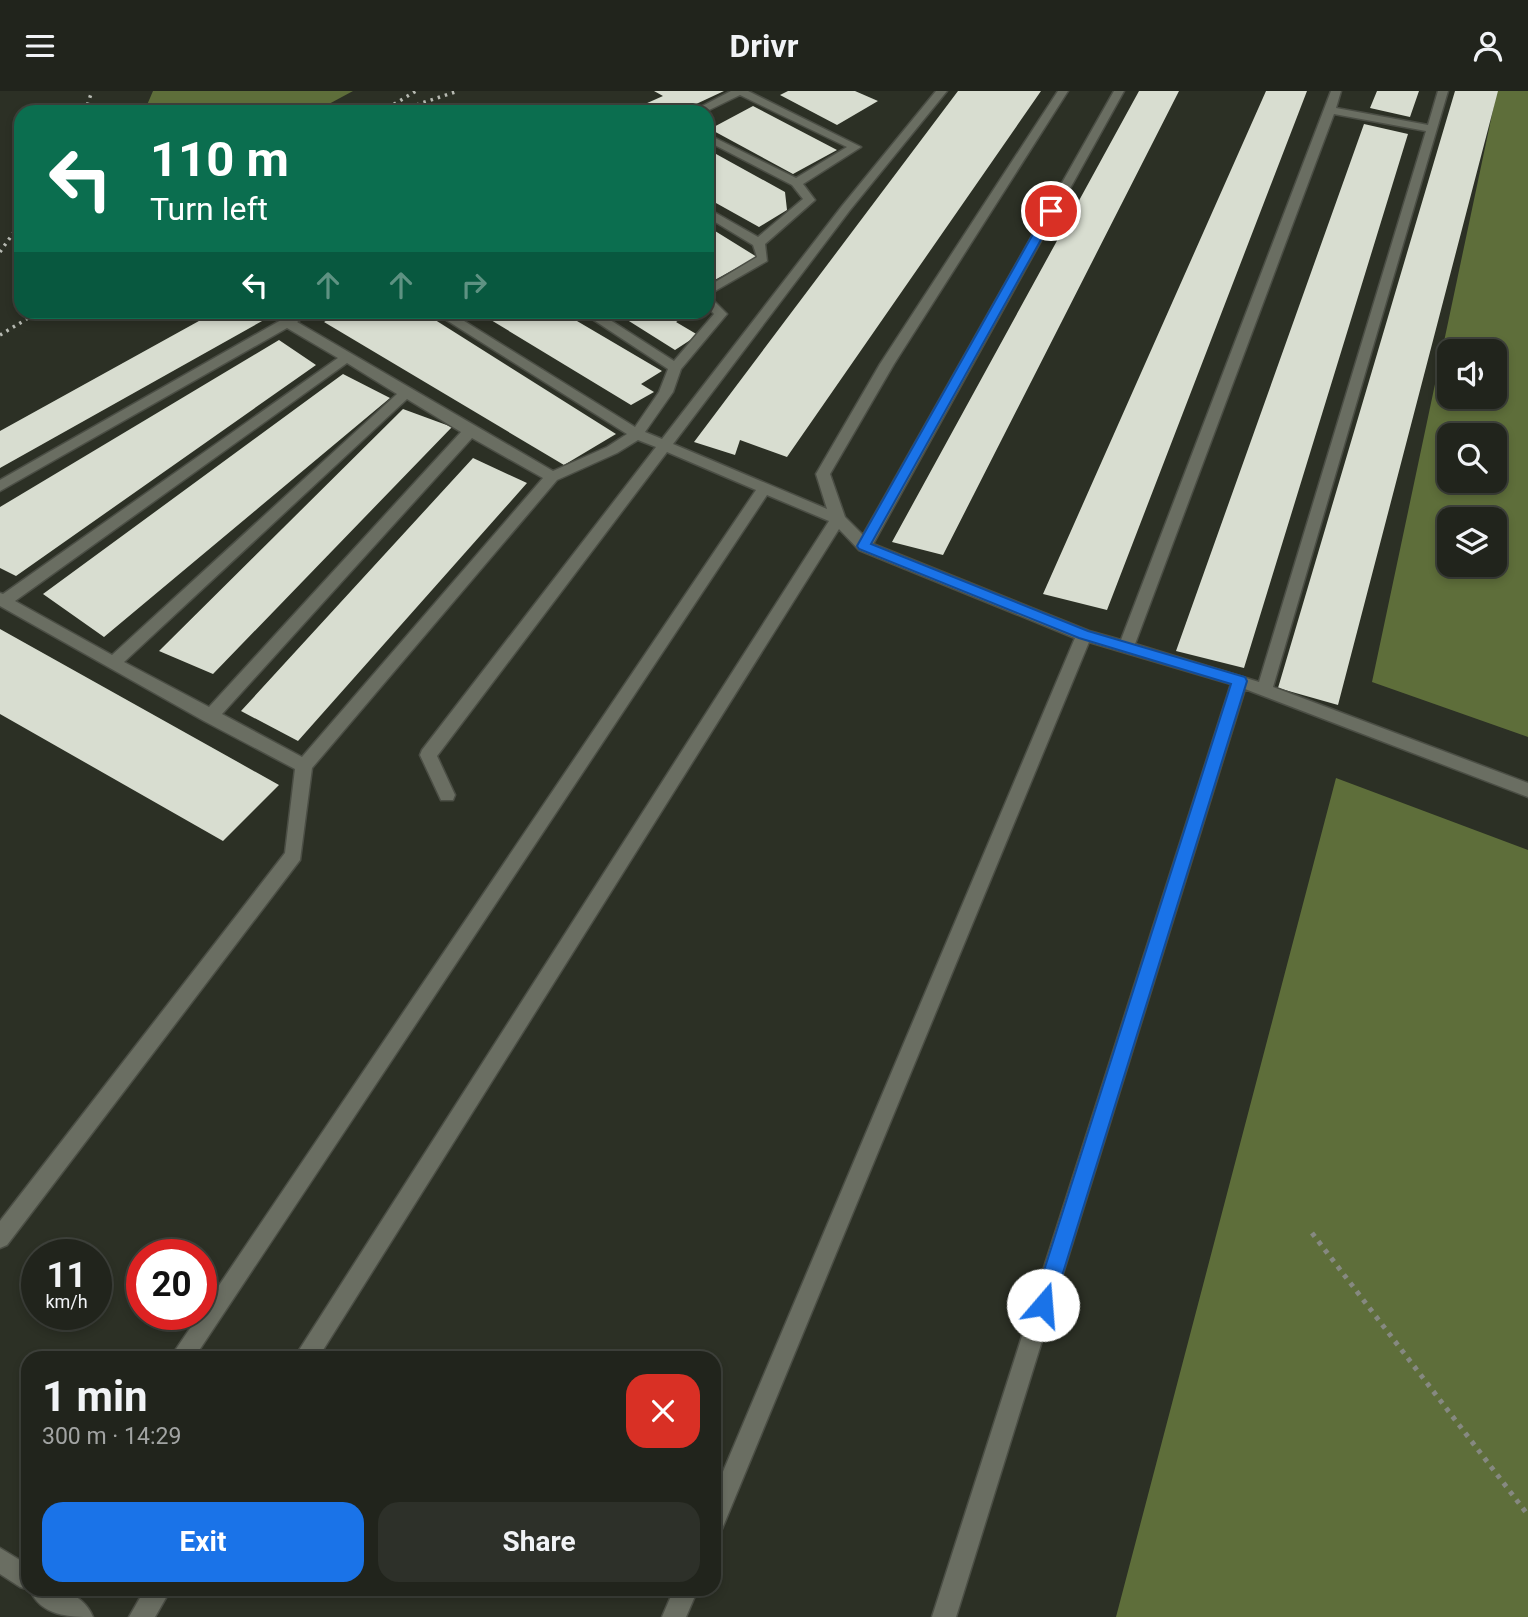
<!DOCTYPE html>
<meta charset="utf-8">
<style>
body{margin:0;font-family:Roboto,sans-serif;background:#2d3029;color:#f1f3f6;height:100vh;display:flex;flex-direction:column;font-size:26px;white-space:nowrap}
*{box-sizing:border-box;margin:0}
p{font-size:23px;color:#a2a4a3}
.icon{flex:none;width:38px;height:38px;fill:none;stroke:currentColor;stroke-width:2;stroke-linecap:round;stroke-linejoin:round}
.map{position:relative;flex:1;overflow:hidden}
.panel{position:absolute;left:21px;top:1260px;width:700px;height:245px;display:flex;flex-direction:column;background:#21241c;border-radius:21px;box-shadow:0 4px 10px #0003,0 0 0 2px #3e413b}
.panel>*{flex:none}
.hud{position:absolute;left:14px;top:14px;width:700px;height:214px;border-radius:21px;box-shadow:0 4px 10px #0003,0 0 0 2px #3e413b;background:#0b6e4f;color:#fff;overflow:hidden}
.buttons{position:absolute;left:1437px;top:248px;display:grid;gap:14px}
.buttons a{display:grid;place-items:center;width:70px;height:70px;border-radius:14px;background:#21241c;box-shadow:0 4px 10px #0003,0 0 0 2px #3e413b;font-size:35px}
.speed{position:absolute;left:21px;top:1148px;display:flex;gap:14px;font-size:35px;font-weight:700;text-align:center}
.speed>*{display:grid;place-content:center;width:91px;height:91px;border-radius:50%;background:#21241c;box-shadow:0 4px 10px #0003,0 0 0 2px #3e413b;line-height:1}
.speed small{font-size:18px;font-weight:400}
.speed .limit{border:10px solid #d22;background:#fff;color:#111}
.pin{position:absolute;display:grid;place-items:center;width:60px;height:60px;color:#fff;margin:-30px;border:4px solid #fff;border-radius:50%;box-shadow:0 2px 7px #0007}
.me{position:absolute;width:77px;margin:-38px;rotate:18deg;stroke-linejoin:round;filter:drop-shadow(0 0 5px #0008)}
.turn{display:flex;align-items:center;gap:24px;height:147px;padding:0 21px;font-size:32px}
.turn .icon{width:91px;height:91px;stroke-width:2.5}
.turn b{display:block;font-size:49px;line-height:60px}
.lanes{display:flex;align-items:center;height:66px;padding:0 21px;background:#0003;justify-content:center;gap:35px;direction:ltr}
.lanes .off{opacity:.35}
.round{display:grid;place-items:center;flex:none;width:74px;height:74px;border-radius:21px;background:#2d3029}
.overview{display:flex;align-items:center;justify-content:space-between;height:119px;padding:0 21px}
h1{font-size:42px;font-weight:700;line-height:52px}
.button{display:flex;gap:14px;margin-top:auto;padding:14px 21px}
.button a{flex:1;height:80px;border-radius:21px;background:#1a73e8;color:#fff;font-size:28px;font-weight:700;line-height:80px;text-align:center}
.button a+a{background:#2d3029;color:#f1f3f6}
header{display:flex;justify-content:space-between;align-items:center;height:91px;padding:0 21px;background:#21241c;font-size:32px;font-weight:700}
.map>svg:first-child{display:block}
</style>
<header><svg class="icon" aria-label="menu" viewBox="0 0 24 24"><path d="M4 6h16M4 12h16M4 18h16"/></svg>Drivr<svg class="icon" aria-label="person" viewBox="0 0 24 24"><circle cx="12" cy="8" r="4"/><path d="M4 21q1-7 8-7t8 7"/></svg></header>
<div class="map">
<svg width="1528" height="1526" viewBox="0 0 1528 1526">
<rect width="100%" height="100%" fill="#2c3025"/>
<path fill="#5e6e3a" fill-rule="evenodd" d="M153 0H353L314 21H144Z
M1497 0H1528V646L1372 591ZM1449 261H1494V306H1449ZM1449 345H1494V390H1449ZM1449 429H1494V474H1449Z
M1336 687 1528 759V1526H1116Z"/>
<path fill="#d8ddd0" d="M654 0H724L679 21H627L663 5Z
M788 0H855L878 10 837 34 780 4Z
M958 0H1041L787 366 740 349 735 364 694 351Z
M1139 0H1179L943 464 892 451Z
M1266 0H1307L1107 519 1043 503Z
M1377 0H1419L1410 26 1370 17Z
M1455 0H1498L1338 614 1278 597Z
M753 15 837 59 793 83 710 38Z
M1364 33 1408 43 1244 577 1176 560Z
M707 58 785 101 787 119 759 136 707 107Z
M707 135 757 166 711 191 707 188Z
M217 220H280L0 377V340Z
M342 220H421L616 343 564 374 324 231Z
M476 220H560L662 280 641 293 654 301 631 314Z
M613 220H693L676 231 698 244 675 259Z
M279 249 316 274 16 485 0 477V416Z
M343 283 390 307 104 546 43 503Z
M403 318 452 336 213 583 159 560Z
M473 367 527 392 298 650 241 620Z
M0 538 279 694 223 750 0 623Z"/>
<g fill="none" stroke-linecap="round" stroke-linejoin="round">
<defs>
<path id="minor" d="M731 0H748L861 56 803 93 815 109 765 153 767 170 708 204 727 223 681 278 673 301 645 341 662 348 842 115 936 0H947L850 119 673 353 827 418 816 383 880 273 1058 0H1068L894 273 830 383 845 426 863 444 1114 0H1124L873 453 1089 540 1121 549 1331 0H1341L1336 17 1428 34 1438 0H1448L1273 596 1528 692V706L1245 598 956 1526H932L1231 593 1089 551 722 1438 714 1442V1402L1075 547 859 459 839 438 318 1267H294L829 430 767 404 194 1267H170L756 399 667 361 437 665 455 704 453 709H441L420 664 422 659 656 356 638 349 617 362 557 389 312 677 300 769 7 1154 0 1157V1130L285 762 295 678 204 630 0 515V502L3 503 338 267 287 237 0 400V389L297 220H313L297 231 553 380 607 356 627 343 432 220H448L635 336 659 301 668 278 580 220H596L674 270 714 223 707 215V196L757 166 753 154 707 126V117L758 146 803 108 792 94 707 50V43L796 87 847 56 740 4 705 21H691ZM1334 23 1426 40 1259 591 1135 553ZM347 272 397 303 112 564 15 510ZM407 308 461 341 209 616 124 571ZM472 347 543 387 302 666 222 623Z
M0 1457 28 1474V1498C54 1498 81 1498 93 1526 69 1526 41 1525 30 1499L20 1496 0 1483Z
M145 1498H171L155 1526H129Z
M674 1498H698L686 1526H662Z"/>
</defs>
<use href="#minor" stroke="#4b4e45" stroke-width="3"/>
<path stroke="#868981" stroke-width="5" stroke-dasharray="4.5 6" stroke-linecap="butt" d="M1312 1142 1528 1424"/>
<use href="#minor" fill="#6a6e62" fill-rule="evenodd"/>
<path stroke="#b7bab2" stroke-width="3.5" stroke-dasharray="2.5 5" stroke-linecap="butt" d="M85 21 92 0
M381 21 416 0
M395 21 458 0
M0 161 21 131
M0 244 40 220"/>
</g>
<path fill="#1a73e8" stroke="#114b97" stroke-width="2" d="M1051 116 1057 120 871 453 1088 540 1245 586 1247 590 1053 1214 1050 1221 1043 1224 1036 1221 1033 1214 1231 593 1079 547 859 458 857 455 1046 120Z"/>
</svg>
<div class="buttons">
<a><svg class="icon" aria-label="sound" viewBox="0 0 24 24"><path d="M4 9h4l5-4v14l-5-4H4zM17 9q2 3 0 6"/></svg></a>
<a><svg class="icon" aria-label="search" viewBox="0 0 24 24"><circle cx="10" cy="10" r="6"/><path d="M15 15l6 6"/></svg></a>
<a><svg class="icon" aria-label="layers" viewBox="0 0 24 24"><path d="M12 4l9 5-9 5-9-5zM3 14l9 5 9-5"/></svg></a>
</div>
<div class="speed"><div>11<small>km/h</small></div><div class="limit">20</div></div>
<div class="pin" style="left:1051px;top:120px;background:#d93025"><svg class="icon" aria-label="arrive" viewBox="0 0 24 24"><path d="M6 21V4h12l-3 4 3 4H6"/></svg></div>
<svg class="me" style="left:1043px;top:1214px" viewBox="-20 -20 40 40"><circle r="19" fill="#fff"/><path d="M0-13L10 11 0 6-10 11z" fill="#1a73e8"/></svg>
<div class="hud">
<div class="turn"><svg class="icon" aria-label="left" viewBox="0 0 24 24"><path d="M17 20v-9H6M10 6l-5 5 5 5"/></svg><div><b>110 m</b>Turn left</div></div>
<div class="lanes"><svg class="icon" aria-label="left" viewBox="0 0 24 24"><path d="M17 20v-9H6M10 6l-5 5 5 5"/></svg><svg class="icon off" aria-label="ahead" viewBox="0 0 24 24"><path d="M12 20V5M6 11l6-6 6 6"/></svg><svg class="icon off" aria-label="ahead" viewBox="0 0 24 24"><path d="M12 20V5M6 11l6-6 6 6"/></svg><svg class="icon off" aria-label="right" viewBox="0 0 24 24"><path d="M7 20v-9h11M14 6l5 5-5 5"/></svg></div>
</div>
<section class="panel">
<div class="overview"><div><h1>1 min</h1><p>300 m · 14:29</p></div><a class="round" style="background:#d93025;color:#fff"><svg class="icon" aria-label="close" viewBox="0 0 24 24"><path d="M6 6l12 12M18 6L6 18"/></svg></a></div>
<div class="button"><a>Exit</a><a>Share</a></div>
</section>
</div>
